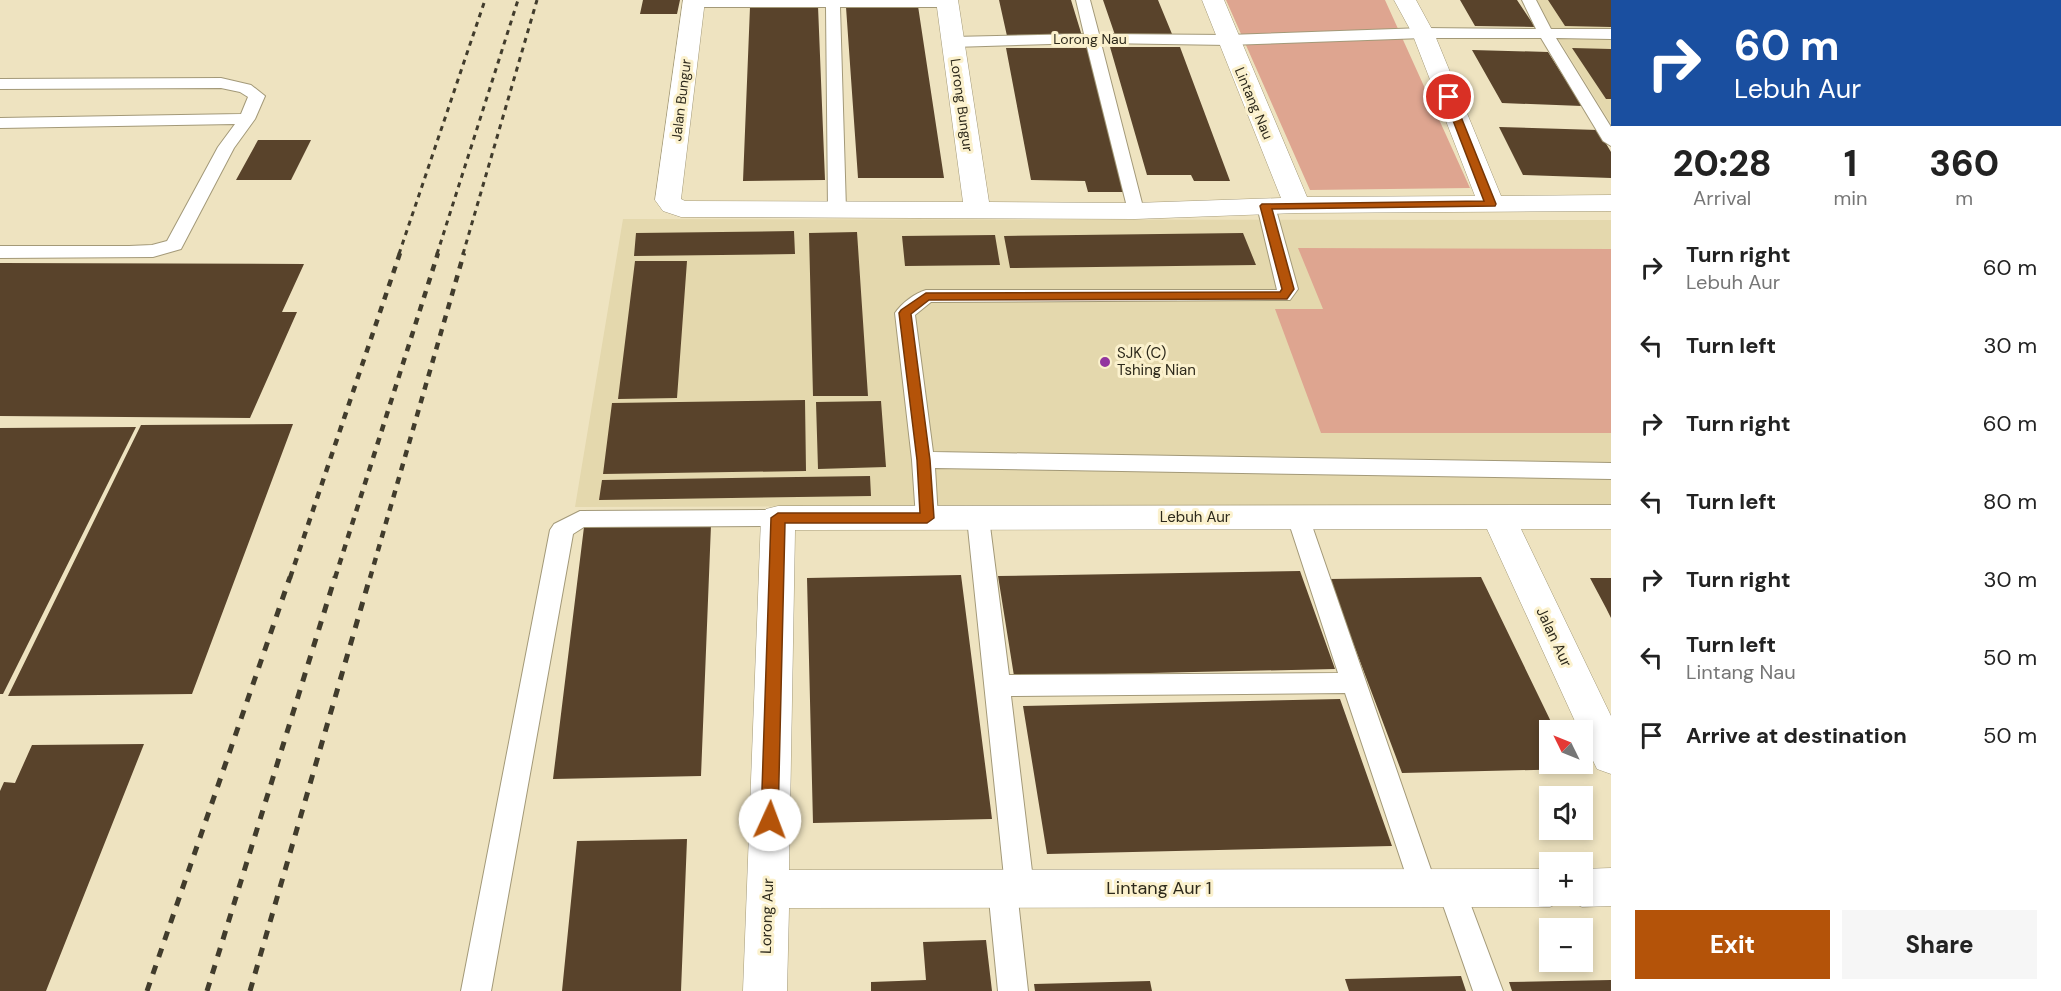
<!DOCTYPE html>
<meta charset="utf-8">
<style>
body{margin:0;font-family:"DM Sans",sans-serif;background:#f6f6f6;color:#222;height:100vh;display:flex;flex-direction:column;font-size:22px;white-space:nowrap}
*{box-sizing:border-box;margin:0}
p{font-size:20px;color:#767676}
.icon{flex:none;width:33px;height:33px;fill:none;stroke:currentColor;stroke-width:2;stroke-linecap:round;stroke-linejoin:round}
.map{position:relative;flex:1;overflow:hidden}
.details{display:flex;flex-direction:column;background:#fff;width:450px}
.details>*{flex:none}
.banner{background:#1a4fa0;color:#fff;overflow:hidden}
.needle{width:39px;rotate:313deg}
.fabs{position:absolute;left:1539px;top:720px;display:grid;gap:12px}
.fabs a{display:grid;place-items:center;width:54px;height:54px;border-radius:0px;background:#fff;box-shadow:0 3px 9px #0003;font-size:30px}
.pin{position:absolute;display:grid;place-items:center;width:51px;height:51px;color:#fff;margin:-26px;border:3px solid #fff;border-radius:50%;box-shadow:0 2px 6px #0007}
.me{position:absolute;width:66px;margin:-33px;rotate:2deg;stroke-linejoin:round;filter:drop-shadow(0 0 4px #0008)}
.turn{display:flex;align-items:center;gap:21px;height:126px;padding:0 24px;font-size:27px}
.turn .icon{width:78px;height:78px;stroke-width:2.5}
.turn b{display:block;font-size:42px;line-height:51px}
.eta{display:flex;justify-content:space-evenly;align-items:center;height:102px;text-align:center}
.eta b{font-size:36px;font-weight:800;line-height:42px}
.primary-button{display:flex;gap:12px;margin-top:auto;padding:12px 24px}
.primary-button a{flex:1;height:69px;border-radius:0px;background:#b45309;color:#fff;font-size:24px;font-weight:800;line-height:69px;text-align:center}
.primary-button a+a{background:#f6f6f6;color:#222}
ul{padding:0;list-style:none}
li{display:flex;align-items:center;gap:18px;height:78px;padding:0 24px}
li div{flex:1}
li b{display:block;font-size:22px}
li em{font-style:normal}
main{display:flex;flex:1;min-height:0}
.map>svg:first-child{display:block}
</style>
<main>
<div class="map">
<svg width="1611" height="991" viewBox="0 0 1611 991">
<rect width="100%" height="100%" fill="#eee3c0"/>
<path fill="#e4d8ad" d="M1537 0H1611V124L1551 27Z
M623 219 1611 220V504L575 507Z"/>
<path fill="#dea590" d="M1226 0H1385L1470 188 1310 190Z
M1298 248 1611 249V433H1321L1275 309H1323Z"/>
<path fill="#59432b" d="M643 0H680L677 14H640Z
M999 0H1071L1082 36H1007Z
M1103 0H1158L1172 34 1115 35Z
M1460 0H1517L1535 27 1475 26Z
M1548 0H1611V27L1565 26Z
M818 6 825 180 743 181 750 7Z
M918 6 944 178H858L846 7Z
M1110 47H1180L1230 181H1194L1191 175H1147Z
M1006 48H1089L1127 192H1088L1085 181 1031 180Z
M1572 48 1611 49V99H1606Z
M1472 50 1548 52 1582 106 1502 103Z
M1499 127 1598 130 1611 152V178L1523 175Z
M258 140H311L291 180H236Z
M794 231 795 254 634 256 636 233Z
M857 232 868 396H813L809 233Z
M1243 233 1256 265 1010 268 1004 236Z
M995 235 1000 265 905 266 902 236Z
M635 261H687L677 398 618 399Z
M0 263 304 264 282 312H297L250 418 0 416Z
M805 400 806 471 603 474 612 403Z
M881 401 886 467 818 469 816 402Z
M293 424 192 694 8 696 141 425Z
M136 427 3 694H0V428Z
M870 476 871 496 599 500 602 480Z
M711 525 701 776 553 779 584 527Z
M1300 571 1335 669 1014 676 998 576Z
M961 575 992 819 813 823 807 578Z
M1481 577 1555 730H1550V764H1570L1573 769 1402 773 1329 579Z
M1590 578H1611V618L1606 608Z
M1340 699 1392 846 1047 854 1023 706Z
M144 744 46 991H0V791L4 782 15 783 32 745Z
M687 839 681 991H562L577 841Z
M986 940 992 991H871V982L926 980 923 942Z
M1461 976 1466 991H1349L1345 979Z
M1611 980V991H1512L1509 982Z
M1150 981 1152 991H1035L1034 984Z"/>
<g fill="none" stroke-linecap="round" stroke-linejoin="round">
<defs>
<path id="lane" d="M688 0H953L955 3 948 7H840L846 210 843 214H831L828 210 826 7H693L688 6 686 3Z
M1076 0H1090L1099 34 1228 35 1423 28 1536 29 1522 0H1536L1551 29H1611V39L1556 38 1611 127V146L1603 141 1541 38H1423L1228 45 1101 43 1144 211 1141 215H1129L1086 43 953 47 945 42 953 37 1084 34Z
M221 78 251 85 265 96 255 119 234 148 181 249 153 257 0 258V246H129L152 245 167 241 218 147 235 124 0 128V118L241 114 248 97 240 92 221 88 0 89V79Z
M1266 201 1272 202 1275 206 1298 289 1290 300 931 302 915 315 933 452 1611 463V479L935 468 938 518 935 524 927 526 919 524 916 518 912 460 895 313C902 303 915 293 926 290H1277L1257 206 1260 202Z
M1298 509 1306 511 1309 517 1437 887 1441 879 1451 875 1461 879 1503 991H1473L1437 888 1433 896 1423 900 1413 896 1345 693 1011 696 1034 888 1030 897 1018 900 1028 991H998L988 889 992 880 1004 877 967 518 970 512 978 510 986 512 989 518 1009 675 1338 673 1287 517 1290 511Z
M778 510 786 512 789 518 786 524 778 526 584 527 573 534 491 991H461L550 530 554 524 580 511Z"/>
<path id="street" d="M683 0H705L681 199 685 201 963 202 936 0H958L989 202 1135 203 1281 198 1202 0H1224L1307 197 1475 196 1412 33 1394 0H1416L1434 33 1501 196 1611 195V211L1297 213 1135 219 681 217 663 211 655 200Z
M1611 505V529H1521L1611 716V774L1597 769 1582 738V730H1579L1487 529 795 530 789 870 1550 869V896H1582V869L1611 868V906L1582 907 1566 899 1550 907 789 908 787 991H743L761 518 766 509 778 506Z"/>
</defs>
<use href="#lane" stroke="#a39978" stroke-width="2"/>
<use href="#street" stroke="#a39978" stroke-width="1"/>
<use href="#lane" fill="#fff" fill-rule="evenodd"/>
<use href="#street" fill="#fff" fill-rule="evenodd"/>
<path stroke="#413c2c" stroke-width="3" stroke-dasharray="5 5" stroke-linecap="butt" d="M399 254 485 0
M437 254 518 0
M463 254 537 0"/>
<path stroke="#413c2c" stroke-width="4.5" stroke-dasharray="7 7" stroke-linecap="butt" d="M290 578 400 253
M335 578 438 253
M370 578 464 253"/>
<path stroke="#413c2c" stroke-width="5" stroke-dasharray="9 9" stroke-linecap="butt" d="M147 991 290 577
M207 991 335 577
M250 991 370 577"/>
</g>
<path fill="#b45309" stroke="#753606" stroke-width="1.5" d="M1449 94 1453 97 1496 204 1495 206 1272 209 1294 289 1287 299 929 300 911 314 930 460 934 518 927 523H785L778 820 776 826 770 828 764 826 761 820 771 518 778 513H920L917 460 899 313 901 310 926 293 1280 292 1282 289 1260 206 1262 204 1484 201 1444 97Z"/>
<circle fill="#92359f" stroke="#fbf1cd" stroke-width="2" cx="1105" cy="362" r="6"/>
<g text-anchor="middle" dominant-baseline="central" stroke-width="6" stroke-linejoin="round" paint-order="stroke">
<g font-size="14" fill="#2d291b" stroke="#fbf1cd">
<text x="1090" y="39">Lorong Nau</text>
<text transform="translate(681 100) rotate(-83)">Jalan Bungur</text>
<text transform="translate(1254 103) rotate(67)">Lintang Nau</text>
<text transform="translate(962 105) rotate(82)">Lorong Bungur</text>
</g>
<g font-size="15" fill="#2d291b" stroke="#fbf1cd" text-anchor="start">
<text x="1117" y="353">SJK (C)<tspan x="1117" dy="17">Tshing Nian</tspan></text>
</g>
<g font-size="15" fill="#2d291b" stroke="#fbf1cd">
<text x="1195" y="517">Lebuh Aur</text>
<text transform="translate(1554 637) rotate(65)">Jalan Aur</text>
<text transform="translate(767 916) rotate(-88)">Lorong Aur</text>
</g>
<g font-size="18" fill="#2d291b" stroke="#fbf1cd">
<text x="1159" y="888">Lintang Aur 1</text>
</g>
</g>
</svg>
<div class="fabs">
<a><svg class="needle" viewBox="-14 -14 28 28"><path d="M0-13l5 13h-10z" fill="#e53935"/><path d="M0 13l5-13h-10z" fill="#767676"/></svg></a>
<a><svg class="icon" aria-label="sound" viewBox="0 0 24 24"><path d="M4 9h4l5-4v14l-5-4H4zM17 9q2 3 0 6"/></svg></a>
<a>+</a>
<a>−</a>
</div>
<div class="pin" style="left:1449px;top:97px;background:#d93025"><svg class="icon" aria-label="arrive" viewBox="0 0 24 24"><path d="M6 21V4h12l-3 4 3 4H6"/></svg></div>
<svg class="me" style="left:770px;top:820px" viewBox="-20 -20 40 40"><circle r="19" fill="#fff"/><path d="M0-13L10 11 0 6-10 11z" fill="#b45309"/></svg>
</div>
<section class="details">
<div class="banner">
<div class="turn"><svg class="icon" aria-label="right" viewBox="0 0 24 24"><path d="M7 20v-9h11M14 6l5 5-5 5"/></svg><div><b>60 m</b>Lebuh Aur</div></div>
</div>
<div class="eta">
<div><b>20:28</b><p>Arrival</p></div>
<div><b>1</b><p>min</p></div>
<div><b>360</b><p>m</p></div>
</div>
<ul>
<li><svg class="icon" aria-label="right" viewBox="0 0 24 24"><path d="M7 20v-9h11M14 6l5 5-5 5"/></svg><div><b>Turn right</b><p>Lebuh Aur</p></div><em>60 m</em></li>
<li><svg class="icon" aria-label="left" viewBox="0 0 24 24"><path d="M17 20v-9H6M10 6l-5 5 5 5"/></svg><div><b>Turn left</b></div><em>30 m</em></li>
<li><svg class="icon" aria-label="right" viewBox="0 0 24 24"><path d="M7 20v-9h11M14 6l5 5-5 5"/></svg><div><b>Turn right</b></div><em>60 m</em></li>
<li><svg class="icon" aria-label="left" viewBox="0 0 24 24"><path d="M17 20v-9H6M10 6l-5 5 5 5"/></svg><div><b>Turn left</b></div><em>80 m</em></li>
<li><svg class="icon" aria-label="right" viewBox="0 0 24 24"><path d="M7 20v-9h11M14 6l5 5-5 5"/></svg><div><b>Turn right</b></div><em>30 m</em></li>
<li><svg class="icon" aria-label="left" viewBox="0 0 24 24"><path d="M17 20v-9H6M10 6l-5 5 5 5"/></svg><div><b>Turn left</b><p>Lintang Nau</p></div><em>50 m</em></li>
<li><svg class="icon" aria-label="arrive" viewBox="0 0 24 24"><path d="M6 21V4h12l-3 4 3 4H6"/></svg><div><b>Arrive at destination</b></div><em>50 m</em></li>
</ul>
<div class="primary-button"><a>Exit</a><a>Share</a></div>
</section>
</main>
